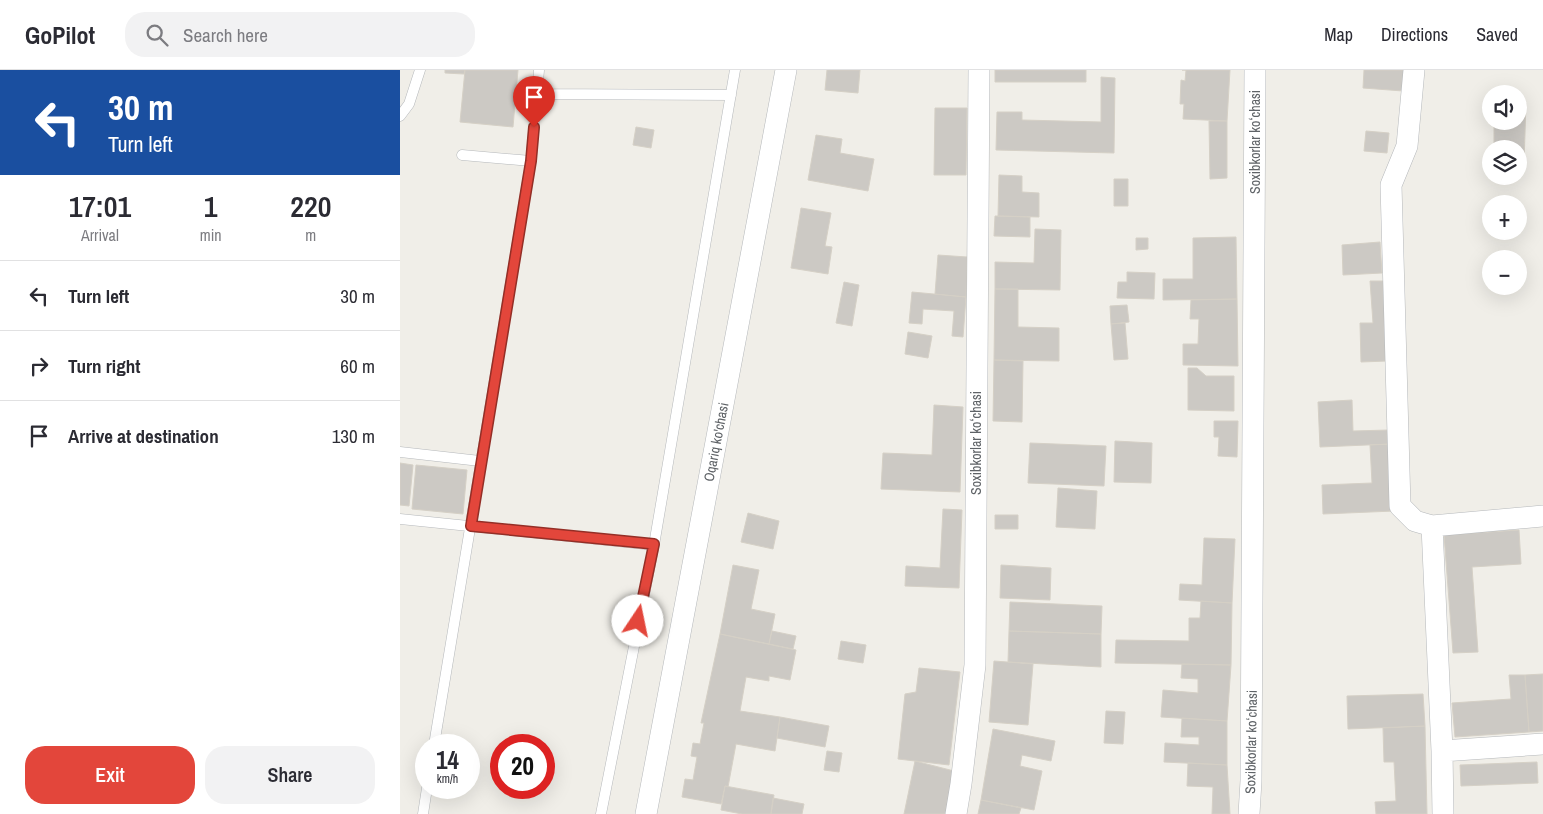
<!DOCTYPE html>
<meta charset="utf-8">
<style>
body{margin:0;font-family:"Archivo Narrow",sans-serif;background:#f2f2f3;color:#2b2b33;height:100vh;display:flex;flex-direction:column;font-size:19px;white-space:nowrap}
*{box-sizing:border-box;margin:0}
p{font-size:16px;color:#7c7c81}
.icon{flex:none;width:28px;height:28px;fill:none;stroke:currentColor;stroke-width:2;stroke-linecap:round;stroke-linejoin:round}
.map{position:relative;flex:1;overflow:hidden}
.side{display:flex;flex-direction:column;background:#fff;width:400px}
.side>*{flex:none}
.hud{background:#1a4fa0;color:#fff;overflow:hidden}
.tools{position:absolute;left:1082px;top:15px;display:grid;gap:10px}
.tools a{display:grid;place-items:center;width:45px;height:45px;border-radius:50%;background:#fff;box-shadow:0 5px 20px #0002;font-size:25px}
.speed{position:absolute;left:15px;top:664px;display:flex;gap:10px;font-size:25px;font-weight:700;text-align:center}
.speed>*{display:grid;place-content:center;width:65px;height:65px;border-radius:50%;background:#fff;box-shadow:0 5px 20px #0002;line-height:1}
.speed small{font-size:12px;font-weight:400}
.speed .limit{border:8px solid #d22;background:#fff;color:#111}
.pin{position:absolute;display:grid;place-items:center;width:42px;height:42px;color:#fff;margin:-51px -21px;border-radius:50% 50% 50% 0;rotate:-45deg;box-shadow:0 0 5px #0007}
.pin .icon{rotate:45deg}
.me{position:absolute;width:55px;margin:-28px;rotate:11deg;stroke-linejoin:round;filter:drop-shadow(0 0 4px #0008)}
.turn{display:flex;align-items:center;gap:18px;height:105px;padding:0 25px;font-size:22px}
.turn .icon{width:65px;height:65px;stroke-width:2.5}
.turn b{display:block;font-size:35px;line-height:42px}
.eta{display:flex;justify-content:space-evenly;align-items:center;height:85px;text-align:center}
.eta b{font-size:30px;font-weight:600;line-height:35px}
.action{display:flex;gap:10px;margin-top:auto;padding:10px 25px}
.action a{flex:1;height:58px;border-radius:20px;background:#e3463b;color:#fff;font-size:20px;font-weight:600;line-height:58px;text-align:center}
.action a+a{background:#f2f2f3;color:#2b2b33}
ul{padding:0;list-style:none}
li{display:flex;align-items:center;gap:15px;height:70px;padding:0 25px;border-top:1px solid #e1e1e2}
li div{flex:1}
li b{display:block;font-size:19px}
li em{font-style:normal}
header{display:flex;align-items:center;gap:30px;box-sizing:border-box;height:70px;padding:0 25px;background:#fff;border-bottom:1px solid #e1e1e2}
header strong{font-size:24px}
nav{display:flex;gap:28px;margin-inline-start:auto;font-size:18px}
.search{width:350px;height:45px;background:#f2f2f3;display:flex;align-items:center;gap:12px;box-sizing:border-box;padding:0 18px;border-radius:20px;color:#7c7c81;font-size:19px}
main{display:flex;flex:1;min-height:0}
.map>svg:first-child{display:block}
</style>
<header>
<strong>GoPilot</strong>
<div class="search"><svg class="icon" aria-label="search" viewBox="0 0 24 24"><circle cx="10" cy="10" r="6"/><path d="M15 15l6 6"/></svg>Search here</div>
<nav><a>Map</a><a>Directions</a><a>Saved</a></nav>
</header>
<main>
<section class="side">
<div class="hud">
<div class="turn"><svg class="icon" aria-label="left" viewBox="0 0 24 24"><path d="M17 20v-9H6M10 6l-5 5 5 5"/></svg><div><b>30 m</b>Turn left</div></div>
</div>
<div class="eta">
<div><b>17:01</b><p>Arrival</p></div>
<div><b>1</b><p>min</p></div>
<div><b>220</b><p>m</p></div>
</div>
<ul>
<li><svg class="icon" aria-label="left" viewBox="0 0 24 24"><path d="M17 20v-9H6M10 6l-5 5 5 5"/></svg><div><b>Turn left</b></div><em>30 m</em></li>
<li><svg class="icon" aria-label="right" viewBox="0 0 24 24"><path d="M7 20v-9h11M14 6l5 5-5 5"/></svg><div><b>Turn right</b></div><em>60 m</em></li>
<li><svg class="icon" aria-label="arrive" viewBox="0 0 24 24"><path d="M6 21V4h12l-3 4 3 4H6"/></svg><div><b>Arrive at destination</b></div><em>130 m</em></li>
</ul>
<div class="action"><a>Exit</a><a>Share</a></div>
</section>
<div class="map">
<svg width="1143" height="744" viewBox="0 0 1143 744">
<rect width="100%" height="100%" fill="#f0eee8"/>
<path fill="#ccc9c4" stroke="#d5d0c6" d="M45 0H65L64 4 45 3Z
M65 0H118L113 57 60 52Z
M427 0H460L458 23 425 20Z
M595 0H686V12H595Z
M782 0H830L827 51 783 49 784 34H780L781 10 785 11 786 0Z
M964 0H1004L1003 21 963 18Z
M701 7 715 8 714 83 596 80 597 42H622V50L701 52Z
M1119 33H1126L1124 93 1119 92V79H1094V51H1119Z
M535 38H567L566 105H534Z
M809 51H827V108L810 109Z
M236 57 254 60 251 78 233 75Z
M966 61 989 63 987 83 964 81Z
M416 65 442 69 440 83 474 89 468 121 408 110Z
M599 105 622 106V122L639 123V147L598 146Z
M714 109H728V136H714Z
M401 138 431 143 425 176 432 177 428 204 391 198Z
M595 146 630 147V167L594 166Z
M635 159 661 160 660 220 595 219V192L634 193Z
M836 167 837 229 763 230V209H793V168Z
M736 168H748V179L736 180Z
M980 172 982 203 943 205 942 175Z
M538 185 567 187 566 227 535 224Z
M727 202 755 203 754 229 717 228 718 212H727Z
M970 211H983L987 291 961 292 960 253H973Z
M444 212 459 215 452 256 436 253Z
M595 219H618V257L659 258V291L594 290Z
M512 222 566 227 563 267 552 266 554 241 523 239 522 254 509 253Z
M837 229 838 296 783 295V274H798L799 249H790L791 230Z
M727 235 729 252 711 254 710 236Z
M725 253 728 289 714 290 711 254Z
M508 262 532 266 528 288 505 284Z
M594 290 623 291 622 352 593 351Z
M788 298H797L806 306H834V341L788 340Z
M952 330 953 361 989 360 990 374 920 377 918 332Z
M534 335 563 337 560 422 481 419 483 383 532 385Z
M814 351H838L837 387 818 386 819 367H814Z
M715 371 752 373 751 413 714 412Z
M630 373 706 376 704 416 628 413Z
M990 374 994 441 923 444 922 415 972 413 970 375Z
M0 393 13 395 9 436 0 435Z
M16 395 67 400 63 444 12 439Z
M658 418 697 421 695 459 656 457Z
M543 439 562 440 559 518 505 516 506 496 540 498Z
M348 443 379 451 373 479 341 472Z
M595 445H618V459H595Z
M1119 460 1121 494 1072 497 1078 582 1053 583 1044 465Z
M804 468 835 469 832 533 779 530 780 514 802 515Z
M333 495 359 500 351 539 375 544 369 574 320 564Z
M601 495 651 498 650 530 600 528Z
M801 531 832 533 831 595 715 593 716 570 789 571V548H800Z
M610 532 702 536 701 564 609 561Z
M372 561 396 566 393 579 369 574Z
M609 561 701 564V597L608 592Z
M320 564 396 580 390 610 369 606V611L346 607 340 641 380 647 375 681 336 674 328 717 325 716 321 734 282 727 285 709 293 710 297 687 291 686 293 673 300 674 304 653H301Z
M441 571 466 575 463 593 438 589Z
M594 591 633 594 628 655 589 652Z
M782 594 831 595 827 651 761 647 763 620 798 623V609L781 608Z
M519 598 560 602 549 695 498 689 505 624 516 622Z
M1143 604V661L1129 662 1125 605Z
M1109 605H1125L1129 662 1055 667 1052 633 1111 629Z
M1023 624 1025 656 948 659 947 626Z
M706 641 725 642 723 674 704 673Z
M380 647 429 656 425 677 377 668Z
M782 648 827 651V695L764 692 765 673 799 675V667H781Z
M1025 656 1027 744H976L975 732 996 731 994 692H984L983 658Z
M593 659 655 671 651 691 622 685 620 696 642 701 634 740 581 730Z
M427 681 442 683 439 702 424 700Z
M515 691 554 701 546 744H504Z
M1137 692 1138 713 1061 716 1060 695Z
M788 693 827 695 830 744H812L813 717 787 716Z
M325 716 374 725 371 744H342L321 740Z
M373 728 404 734 402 744H371Z
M581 730 621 738 619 744H578Z"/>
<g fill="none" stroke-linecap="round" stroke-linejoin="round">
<defs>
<path id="service" d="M136 24 331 25
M0 46 9 34 20 0
M62 85 131 91
M0 382 80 391
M0 449 254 475
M34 675 131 91 139 0
M23 744 27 718
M201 744 254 475 335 0"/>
<path id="minor" d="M1014 0 1007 76 991 115 1000 436 1015 451 1032 456
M1042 681 1143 674
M246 744 386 0
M556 744 561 714 575 595 579 0
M849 744 851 711 855 0
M1043 744 1042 681 1032 456 1143 446"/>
</defs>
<use href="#service" stroke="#b5b8bb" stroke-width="11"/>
<use href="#minor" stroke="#b5b8bb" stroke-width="22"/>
<use href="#service" stroke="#fff" stroke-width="10"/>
<use href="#minor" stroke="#fff" stroke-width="21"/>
</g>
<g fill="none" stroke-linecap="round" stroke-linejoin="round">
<defs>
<path id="route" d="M134 57 131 91 71 456 254 474 238 551"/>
</defs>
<use href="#route" stroke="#942e26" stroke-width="12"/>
<use href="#route" stroke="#e3463b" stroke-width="9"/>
</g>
<g text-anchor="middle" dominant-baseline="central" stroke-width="5" stroke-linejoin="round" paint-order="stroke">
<g font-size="14" fill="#5f6367" stroke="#fff">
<text transform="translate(855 72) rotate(-90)">Soxibkorlar koʻchasi</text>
<text transform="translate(316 372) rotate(-79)">Oqariq ko'chasi</text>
<text transform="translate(576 373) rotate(-90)">Soxibkorlar koʻchasi</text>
<text transform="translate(851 672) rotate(-89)">Soxibkorlar koʻchasi</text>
</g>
</g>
</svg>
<div class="tools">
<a><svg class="icon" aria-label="sound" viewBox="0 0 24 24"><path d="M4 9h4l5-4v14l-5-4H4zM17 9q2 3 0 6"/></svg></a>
<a><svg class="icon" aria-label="layers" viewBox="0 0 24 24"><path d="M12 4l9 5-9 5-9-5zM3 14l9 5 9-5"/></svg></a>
<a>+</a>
<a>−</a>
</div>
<div class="speed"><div>14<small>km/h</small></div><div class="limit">20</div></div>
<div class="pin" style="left:134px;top:57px;background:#d93025"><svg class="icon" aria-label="arrive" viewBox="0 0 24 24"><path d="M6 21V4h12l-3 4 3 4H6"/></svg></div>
<svg class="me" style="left:238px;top:551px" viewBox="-20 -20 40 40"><circle r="19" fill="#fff"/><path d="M0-13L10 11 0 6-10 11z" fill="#e3463b"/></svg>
</div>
</main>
